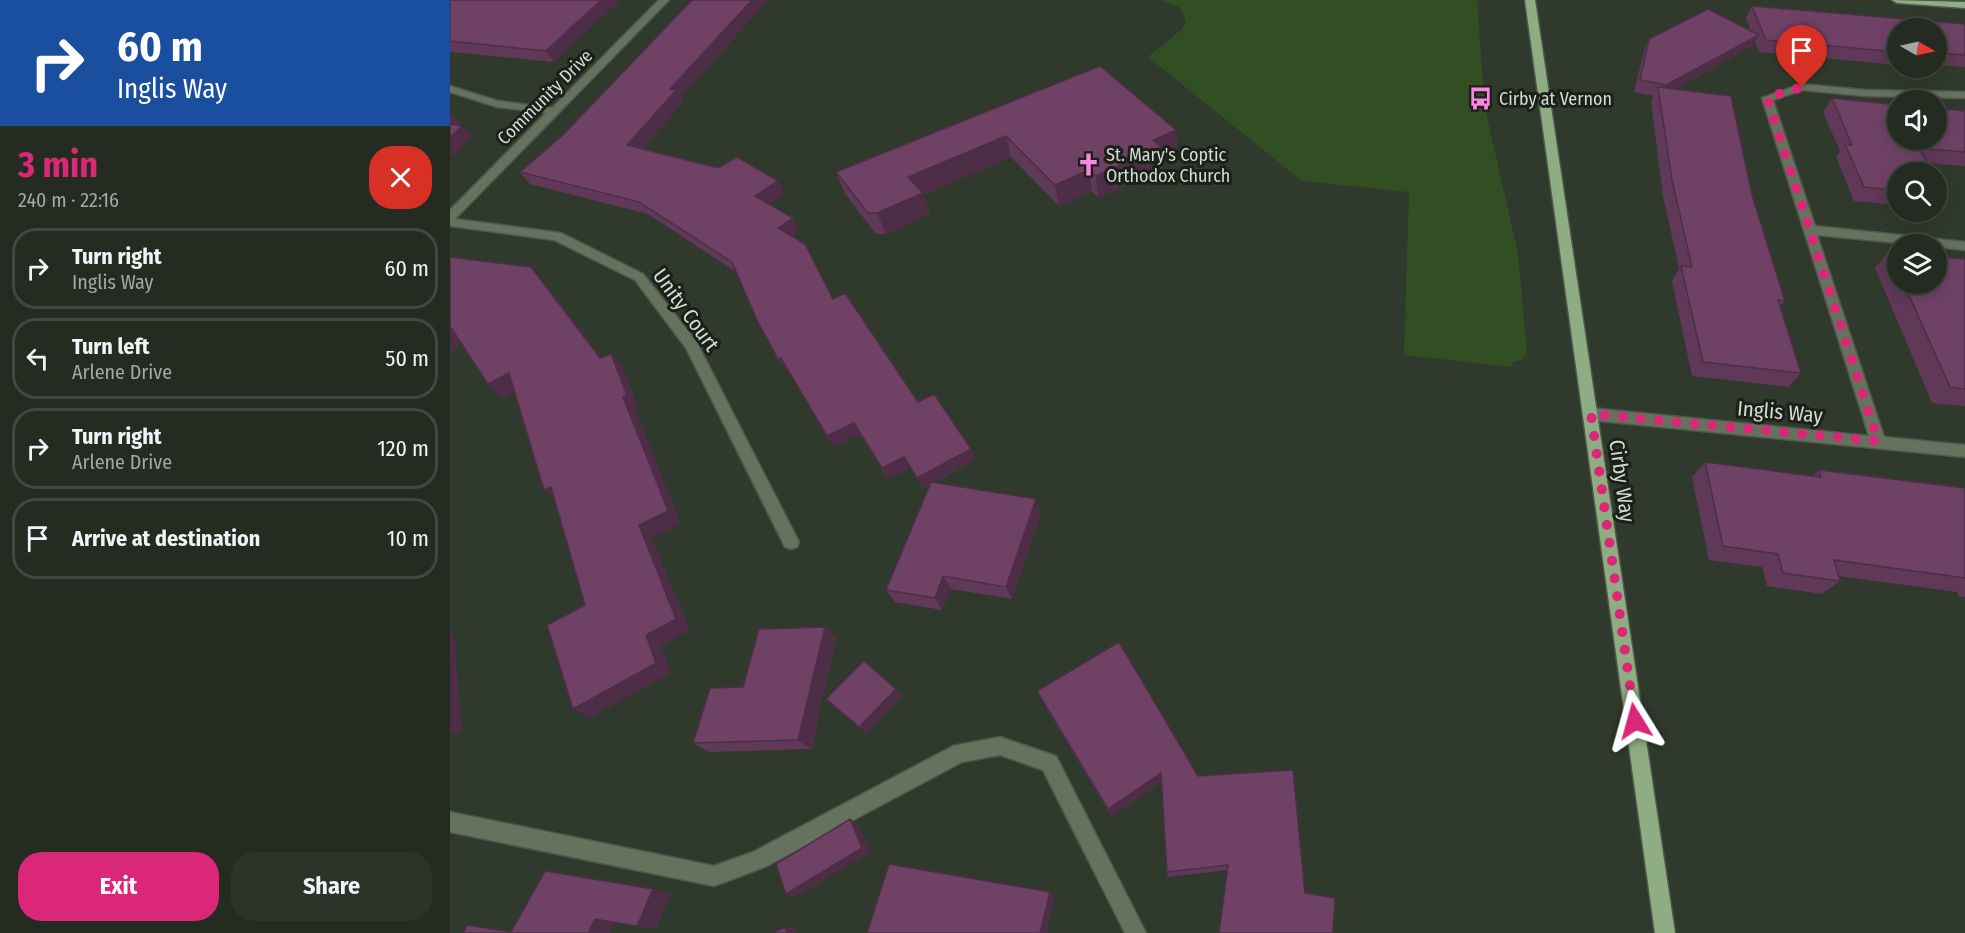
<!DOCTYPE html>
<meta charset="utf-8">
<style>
body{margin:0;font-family:"Fira Sans Condensed",sans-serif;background:#2c342a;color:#f1f3f6;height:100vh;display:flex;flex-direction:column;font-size:22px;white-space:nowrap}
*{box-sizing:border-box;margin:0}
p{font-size:20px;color:#a3a7a5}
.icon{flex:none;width:33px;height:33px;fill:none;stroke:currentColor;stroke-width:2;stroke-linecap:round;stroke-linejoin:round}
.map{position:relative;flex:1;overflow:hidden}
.panel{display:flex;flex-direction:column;background:#242c21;width:450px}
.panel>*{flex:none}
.banner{background:#1a4fa0;color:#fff;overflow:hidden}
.needle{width:39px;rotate:99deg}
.fabs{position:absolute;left:1437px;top:18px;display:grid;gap:12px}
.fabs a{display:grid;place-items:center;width:60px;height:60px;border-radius:50%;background:#242c21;box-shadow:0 3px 15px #0003,0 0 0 2px #41483f;font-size:30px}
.pin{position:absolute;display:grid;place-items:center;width:51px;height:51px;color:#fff;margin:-62px -26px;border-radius:50% 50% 50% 0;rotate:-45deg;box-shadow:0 0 6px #0007}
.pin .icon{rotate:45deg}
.me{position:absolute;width:66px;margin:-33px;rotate:352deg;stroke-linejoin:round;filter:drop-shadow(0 0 4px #0008)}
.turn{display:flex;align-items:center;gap:21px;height:126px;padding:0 18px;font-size:27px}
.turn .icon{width:78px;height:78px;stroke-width:2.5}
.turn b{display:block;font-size:42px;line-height:51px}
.round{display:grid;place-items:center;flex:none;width:63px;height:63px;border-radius:24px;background:#2c342a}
.head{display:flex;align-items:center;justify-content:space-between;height:102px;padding:0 18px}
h1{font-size:36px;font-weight:700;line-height:45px;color:#db2777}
.button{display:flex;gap:12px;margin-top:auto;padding:12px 18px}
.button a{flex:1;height:69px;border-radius:24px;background:#db2777;color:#fff;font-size:24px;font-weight:700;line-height:69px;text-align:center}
.button a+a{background:#2c342a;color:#f1f3f6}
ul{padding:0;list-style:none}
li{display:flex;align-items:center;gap:18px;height:81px;margin:0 12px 9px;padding:0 6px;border:3px solid #41483f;border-radius:24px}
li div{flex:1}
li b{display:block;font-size:22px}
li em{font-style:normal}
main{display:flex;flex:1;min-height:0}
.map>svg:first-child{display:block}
</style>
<main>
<section class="panel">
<div class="banner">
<div class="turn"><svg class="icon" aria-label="right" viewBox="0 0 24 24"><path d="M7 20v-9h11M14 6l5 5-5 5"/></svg><div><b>60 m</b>Inglis Way</div></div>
</div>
<div class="head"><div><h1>3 min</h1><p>240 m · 22:16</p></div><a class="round" style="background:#d93025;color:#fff"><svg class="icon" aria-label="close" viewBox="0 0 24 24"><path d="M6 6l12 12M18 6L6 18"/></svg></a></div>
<ul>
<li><svg class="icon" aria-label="right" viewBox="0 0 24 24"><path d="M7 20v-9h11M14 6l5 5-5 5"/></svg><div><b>Turn right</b><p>Inglis Way</p></div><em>60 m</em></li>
<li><svg class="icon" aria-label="left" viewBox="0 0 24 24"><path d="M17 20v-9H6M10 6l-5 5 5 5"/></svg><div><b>Turn left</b><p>Arlene Drive</p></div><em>50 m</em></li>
<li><svg class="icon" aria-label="right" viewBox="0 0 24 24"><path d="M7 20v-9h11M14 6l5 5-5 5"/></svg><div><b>Turn right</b><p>Arlene Drive</p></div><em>120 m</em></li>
<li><svg class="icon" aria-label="arrive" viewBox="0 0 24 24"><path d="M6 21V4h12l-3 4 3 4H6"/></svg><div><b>Arrive at destination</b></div><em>10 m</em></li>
</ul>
<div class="button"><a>Exit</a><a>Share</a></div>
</section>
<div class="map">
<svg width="1515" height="933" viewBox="0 0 1515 933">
<rect width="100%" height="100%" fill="#303a2c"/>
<path fill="#324f24" d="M711 0H1027L1034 96H1027V105L1035 108 1068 254 1077 353 1072 360 1063 362 1062 367 954 355 959 192 852 181 698 57 732 29 736 22 731 8Z"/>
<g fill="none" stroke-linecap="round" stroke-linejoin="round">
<defs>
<path id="minor" d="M209 0H219L5 219 111 233 193 274 246 341 349 542 347 547 341 549 335 547 236 348 185 280 104 240 0 226V210L96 113 47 107 0 92V86L48 101 102 108Z
M1351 84 1415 90 1515 92V98L1415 96 1352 90 1323 100 1365 226 1515 242V250L1486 247V244H1460L1367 235 1434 437 1515 445V457L1141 420 1134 414 1141 408 1419 436 1312 98Z
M550 737 606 756 696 933H675L593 770 550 755 512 762 315 867 264 886 0 832V812L264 866 303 852 503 746Z"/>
<path id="major" d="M1075 0H1085L1225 933H1205Z
M1442 0 1515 2V8L1447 3Z"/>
</defs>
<use href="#minor" stroke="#4e574a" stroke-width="3"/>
<use href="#major" stroke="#4e574a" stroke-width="3"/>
<use href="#minor" fill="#64725e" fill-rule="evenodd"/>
<use href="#major" fill="#8fad82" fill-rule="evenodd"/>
</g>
<path fill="#5f3957" d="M0 0H170L104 62 0 52Z
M242 0H318L230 98 233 102 192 149 268 168 328 181 334 194 319 204 349 231 341 236 383 299 468 402 526 459 483 483 591 513 562 599 501 589 492 610 445 602 436 590 481 484 473 488 460 468 438 479 410 434 384 447 338 370 336 371 286 272 198 214 80 184 70 172 112 136Z
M1302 6 1515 24V67L1486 65V28H1448V65L1309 52 1305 42 1302 46 1225 89 1302 195 1335 301 1330 307 1351 373 1338 387 1242 376 1222 281 1229 268 1213 196 1201 102 1204 96 1184 92 1194 51 1199 39 1301 31 1296 18Z
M650 66 726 130 727 151 711 158 712 168 648 198 642 191 609 206 561 157 473 195 480 214 436 234H426L395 194 386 172Z
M1382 98 1515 111V166L1477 163 1448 172V205L1404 201 1386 157 1390 151 1373 112Z
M1486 182 1493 195 1486 203Z
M1439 251 1448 252V284H1486L1515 259V406L1482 403 1425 268Z
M1255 462 1363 476 1369 470 1515 488V597H1509L1507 592 1388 576 1390 581 1372 594 1317 586 1312 567 1259 560 1242 477Z
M386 638 361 749 259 752 243 743 293 687Z
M587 691 748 776 855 893 883 933 777 870 718 877 717 872 712 781 661 816 592 701Z"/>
<path fill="#4e2e47" d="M151 0H170L104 62 96 51Z
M302 0H318L230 98 233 102 185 157 177 145 220 89Z
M1309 35 1302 46 1210 97 1216 85Z
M0 111 10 123 0 132Z
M12 126 22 138 0 158V137Z
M726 130 727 151 711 158 712 168 648 198 646 176 703 140Z
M556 136 561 157 473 195 480 214 436 234 427 213 458 177Z
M639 170 642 191 609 206 605 185Z
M328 181 334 194 312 208 305 196Z
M343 218 349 231 335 241 328 228Z
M81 267 94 282 163 372 150 358Z
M0 325 14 339 0 355Z
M161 354 173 368 189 409 186 411 231 524 202 538 240 630 211 646 221 673 140 718 123 709 196 635 189 525 173 397Z
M331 358 338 370 336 371 328 359Z
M59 373 74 387 54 398 38 384Z
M404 423 410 434 384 447 377 436Z
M521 449 526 459 473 488 467 478Z
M454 457 460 468 438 479 432 468Z
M101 487 110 502 94 490Z
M586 499 591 513 562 599 556 587Z
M493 576 501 589 492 610 485 598Z
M375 627 386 638 361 749 348 740Z
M0 633 4 635 12 730 0 736Z
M446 689 452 696 416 734 409 727Z
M711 773 713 781 661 816 658 809Z
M400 819 408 824 420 852 346 897 336 894Z
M203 889 221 894 206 929 187 926Z
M600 892 605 896 597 933H590Z
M145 919 165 922 160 933H138Z
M335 927 345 929 346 933H337Z"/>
<path fill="#6f4265" stroke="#4e2e47" stroke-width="1.5" d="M0 0H151L96 51 0 41Z
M242 0H302L220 89 226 90 177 145 268 168 287 157 328 181 305 196 343 218 328 228 355 244 383 299 395 293 468 402 484 394 521 449 467 478 454 457 432 468 404 423 377 436 331 358 328 359 306 318 282 262 189 202 70 172 112 136Z
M1302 6 1515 24V55L1486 53V28H1448V52L1316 40Z
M1258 9 1309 35 1216 85 1190 80 1199 39Z
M650 66 726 130 703 140 711 147 646 176 639 170 605 185 556 136 458 177 473 193 427 213H418L386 172Z
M1208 87 1281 96 1302 195 1335 301 1328 300 1351 373 1253 362 1231 266 1242 267 1222 180Z
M1382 98 1448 105V140H1486V108L1515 111V152L1469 148 1482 172H1448V191L1414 187 1395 144 1402 145Z
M0 124 12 126 0 137Z
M1486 182 1493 195 1486 194Z
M1439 251 1448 252V269Z
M1486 256 1515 259V389L1500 387 1454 284H1486Z
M0 257 81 267 150 358 161 354 177 395 173 397 218 511 189 525 226 619 196 635 206 663 123 709 97 625 135 605 101 487 94 490 59 373 38 384 0 326Z
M1255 462 1371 477 1369 470 1515 488V578L1384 560 1390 581 1333 573 1328 554 1273 546Z
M481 482 586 499 556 587 493 576 485 598 436 590Z
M375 627 348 740 243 743 260 688 293 687 309 629Z
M669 642 748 776 843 770 855 893 885 898 883 933H769L778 865 717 872 711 773 658 809 587 691Z
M414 661 446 689 409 727 376 699Z
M400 819 412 848 336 894 326 864Z
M439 864 600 892 590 933H417Z
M95 871 203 889 187 926 145 919 138 933H13L17 925 61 932Z
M335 927 337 933H323Z"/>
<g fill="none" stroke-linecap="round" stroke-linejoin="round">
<path stroke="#db2777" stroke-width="10" stroke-dasharray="0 18" d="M1185 721 1141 414 1428 441 1317 98 1352 87"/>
</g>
<defs>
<symbol id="bus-bare" viewBox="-9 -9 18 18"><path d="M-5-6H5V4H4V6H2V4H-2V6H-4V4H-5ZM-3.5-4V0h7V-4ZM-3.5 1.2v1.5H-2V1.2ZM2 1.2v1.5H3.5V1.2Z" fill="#fd86e3" stroke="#1b2019" stroke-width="2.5" paint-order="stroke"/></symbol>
<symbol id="church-bare" viewBox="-9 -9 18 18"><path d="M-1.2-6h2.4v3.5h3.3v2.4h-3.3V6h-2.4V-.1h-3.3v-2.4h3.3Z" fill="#fd86e3" stroke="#1b2019" stroke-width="2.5" paint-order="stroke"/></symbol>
</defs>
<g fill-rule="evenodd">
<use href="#bus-bare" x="1014" y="82" width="33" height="33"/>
<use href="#church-bare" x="622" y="148" width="33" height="33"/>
</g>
<g text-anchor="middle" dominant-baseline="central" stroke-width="6" stroke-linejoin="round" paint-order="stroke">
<g font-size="18" fill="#d4dbd2" stroke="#1b2019">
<text transform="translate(95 97) rotate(-45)">Community Drive</text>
</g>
<g font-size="18" fill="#d4dbd2" stroke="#1b2019" text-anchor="start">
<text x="1049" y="99">Cirby at Vernon</text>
<text x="656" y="155">St. Mary's Coptic<tspan x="656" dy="21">Orthodox Church</tspan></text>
</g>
<g font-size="21" fill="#d4dbd2" stroke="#1b2019">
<text transform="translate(236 310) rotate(54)">Unity Court</text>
<text transform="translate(1330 412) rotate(5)">Inglis Way</text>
<text transform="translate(1172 481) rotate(82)">Cirby Way</text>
</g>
</g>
</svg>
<div class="fabs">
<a><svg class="needle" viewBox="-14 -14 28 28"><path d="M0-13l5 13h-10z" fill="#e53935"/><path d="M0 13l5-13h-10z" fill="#a3a7a5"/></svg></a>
<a><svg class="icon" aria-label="sound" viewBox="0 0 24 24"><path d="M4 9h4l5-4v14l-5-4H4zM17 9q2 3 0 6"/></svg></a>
<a><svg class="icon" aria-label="search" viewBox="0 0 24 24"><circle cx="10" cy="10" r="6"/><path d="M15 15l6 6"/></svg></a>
<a><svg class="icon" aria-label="layers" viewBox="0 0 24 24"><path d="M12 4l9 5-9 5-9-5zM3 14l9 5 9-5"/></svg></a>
</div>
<div class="pin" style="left:1352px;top:87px;background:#d93025"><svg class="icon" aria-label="arrive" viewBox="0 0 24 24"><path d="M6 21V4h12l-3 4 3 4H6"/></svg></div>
<svg class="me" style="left:1185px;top:721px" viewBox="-20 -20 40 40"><path d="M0-17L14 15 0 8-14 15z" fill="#db2777" stroke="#fff" stroke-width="4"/></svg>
</div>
</main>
